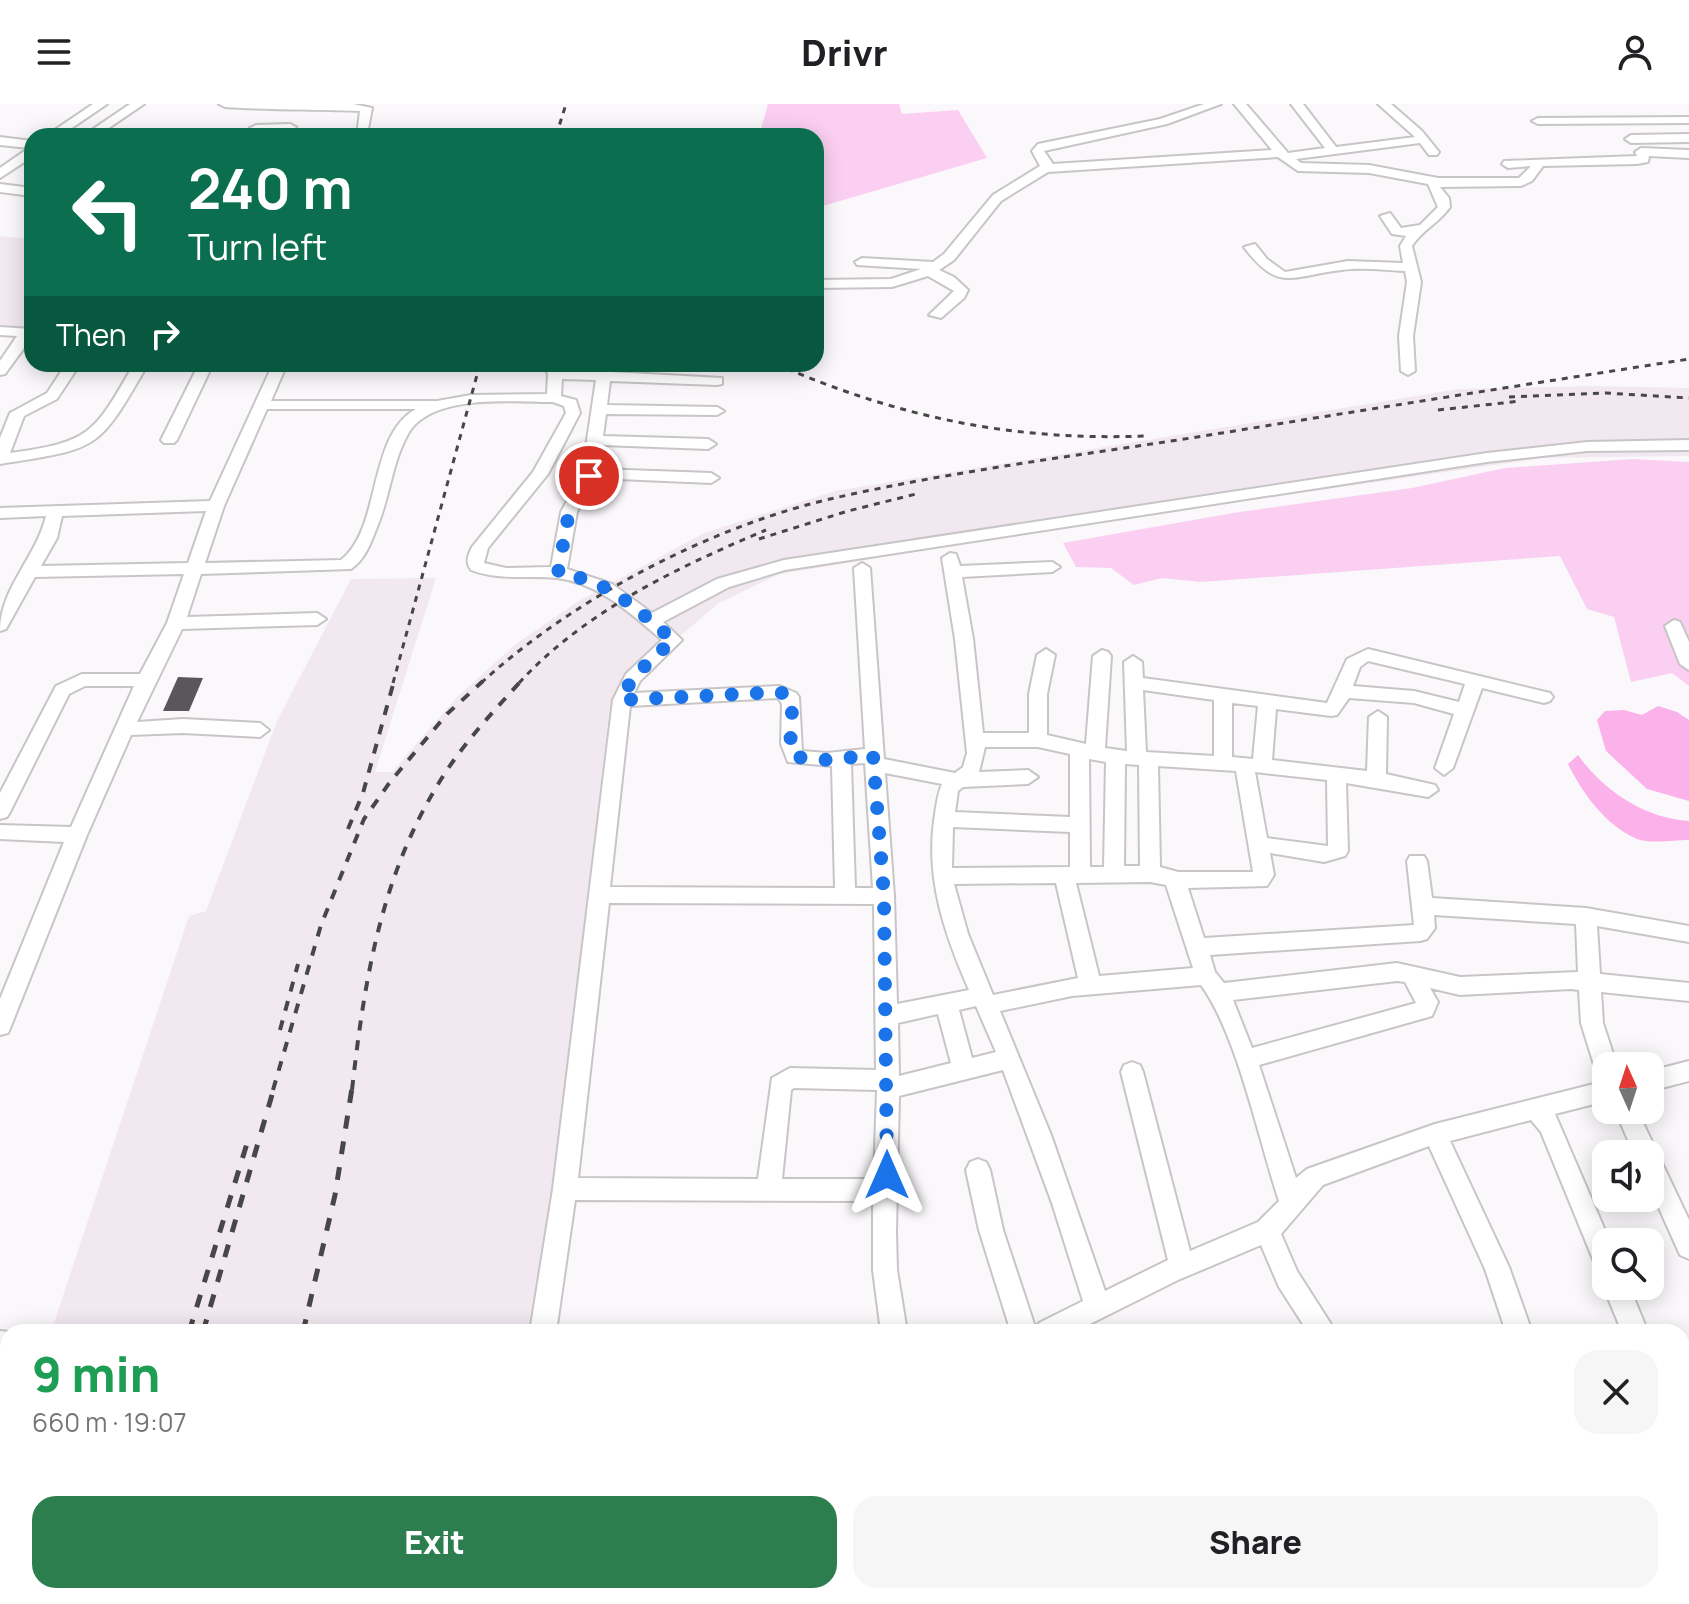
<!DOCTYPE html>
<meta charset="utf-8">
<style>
body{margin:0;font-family:Manrope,sans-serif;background:#f6f6f6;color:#202124;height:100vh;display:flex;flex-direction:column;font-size:30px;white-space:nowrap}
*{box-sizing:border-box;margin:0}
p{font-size:26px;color:#757577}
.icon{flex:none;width:44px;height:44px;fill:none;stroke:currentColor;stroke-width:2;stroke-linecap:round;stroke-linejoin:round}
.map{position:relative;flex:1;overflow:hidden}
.drawer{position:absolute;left:0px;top:1220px;width:1690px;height:280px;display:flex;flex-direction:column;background:#fff;border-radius:24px 24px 0 0;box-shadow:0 4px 20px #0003}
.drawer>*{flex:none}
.top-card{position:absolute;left:24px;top:24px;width:800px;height:244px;border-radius:24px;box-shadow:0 4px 20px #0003;background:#0b6e4f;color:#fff;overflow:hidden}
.needle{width:52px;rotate:357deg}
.controls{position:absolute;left:1592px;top:948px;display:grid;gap:16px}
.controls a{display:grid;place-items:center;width:72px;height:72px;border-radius:16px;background:#fff;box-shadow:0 4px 20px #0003;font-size:40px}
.pin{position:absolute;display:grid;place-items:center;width:68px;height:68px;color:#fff;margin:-34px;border:4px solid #fff;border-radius:50%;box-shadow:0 2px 8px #0007}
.me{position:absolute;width:88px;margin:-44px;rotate:0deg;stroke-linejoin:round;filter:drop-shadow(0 0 6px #0008)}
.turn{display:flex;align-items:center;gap:28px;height:168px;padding:0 32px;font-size:36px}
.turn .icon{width:104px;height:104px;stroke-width:2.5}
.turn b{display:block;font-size:56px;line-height:68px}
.then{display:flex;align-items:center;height:76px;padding:0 32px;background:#0003;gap:16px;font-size:30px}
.round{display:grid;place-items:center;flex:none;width:84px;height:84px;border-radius:24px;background:#f6f6f6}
.summary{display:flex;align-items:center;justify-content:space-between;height:136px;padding:0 32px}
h1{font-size:48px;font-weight:800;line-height:60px;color:#1e9e55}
.cta{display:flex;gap:16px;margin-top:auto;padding:16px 32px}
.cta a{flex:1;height:92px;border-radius:24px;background:#2c7e4f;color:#fff;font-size:32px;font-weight:800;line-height:92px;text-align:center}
.cta a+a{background:#f6f6f6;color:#202124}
header{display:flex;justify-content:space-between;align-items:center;height:104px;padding:0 32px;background:#fff;font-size:36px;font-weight:800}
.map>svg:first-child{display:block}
</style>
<header><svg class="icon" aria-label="menu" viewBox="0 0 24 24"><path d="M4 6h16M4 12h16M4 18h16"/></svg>Drivr<svg class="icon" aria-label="person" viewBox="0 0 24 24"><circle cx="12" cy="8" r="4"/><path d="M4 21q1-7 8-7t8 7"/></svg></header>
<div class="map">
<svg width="1689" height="1500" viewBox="0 0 1689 1500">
<rect width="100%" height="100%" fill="#fbf8fb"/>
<path fill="#f2e9f0" d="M0 132 32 135V224L0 221Z
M1596 282 1689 284V352L1543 354 1092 419 780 470 719 499 665 545 610 602 535 1228H51L189 812 206 807 277 617 351 475 436 474 375 668H392L457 593 516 540 577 498 704 429 835 387 1459 285Z
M8 1356V1492H493L491 1500H0V1380Z"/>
<path fill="#fbcff1" d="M768 0H899L902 10 958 6 987 54 816 104V32H759Z
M1633 355 1689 358V582L1672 569 1631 578 1614 513 1587 505 1560 452 1201 478 1162 474 1134 481 1111 464 1076 463 1063 439 1233 409 1412 384 1505 364Z"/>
<path fill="#fbb2eb" d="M1658 602 1677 608 1689 616V697L1647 685 1606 647 1597 616 1605 607 1624 606 1642 611Z
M1578 651C1604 687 1644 714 1689 717V736C1674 736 1651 740 1637 735 1605 721 1583 690 1568 660Z"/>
<path fill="#595759" d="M178 573 203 574 189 607H163Z"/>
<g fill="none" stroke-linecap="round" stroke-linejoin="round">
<defs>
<path id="minor" d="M93 0H107L60 32H46Z
M130 0H144L97 32H83Z
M219 0H353L372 4 367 30 357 32 360 7C314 5 271 6 225 3Z
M1204 0H1221L1167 20 1044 47 1053 60 1272 46 1234 0H1246L1288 49 1325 44 1291 0H1303L1336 43 1415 33 1378 0H1391L1422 27 1439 48 1437 51H1429L1420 39 1296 55 1301 59 1369 61 1438 74H1519L1531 62 1508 64 1502 60 1504 57 1637 52 1635 48 1641 44 1689 46V54L1649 52 1648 58 1637 60 1543 62 1532 77 1521 82 1440 83 1449 94 1450 103C1439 119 1422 126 1412 142L1421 178 1413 232 1415 267 1408 271 1401 267 1399 232 1407 178 1405 167C1384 166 1363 163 1342 166 1293 171 1279 190 1244 143L1255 140 1267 155 1285 168 1348 157 1403 159 1400 142 1406 132 1392 130 1380 112 1390 109 1401 124 1420 121 1438 103 1428 80 1369 69 1298 67 1278 53 1048 68 1001 97 954 156 939 166 954 173 968 186 964 194 941 214 929 211 954 187 928 172 892 183 816 184V176L891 175 921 165 857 161 855 158 862 154 933 158 944 150 993 91 1040 62 1032 47 1038 40 1160 15Z
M1689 13V19L1538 20 1532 17 1538 14Z
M290 20 296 23 294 25 256 27 250 24 256 21Z
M1689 30V38L1631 39 1625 35 1631 31Z
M0 33 32 37V53L0 74V64L29 44 0 41Z
M0 80 32 84V92L0 88Z
M0 223 32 225V233L5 270 0 271V257L17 232 0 231Z
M66 260H80L57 295 24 312 10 349C92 338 94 329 134 260H148C97 348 100 344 0 360V334L10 309 47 289Z
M199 260H213L177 336 174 339H164L161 336Z
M273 260H287L271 297H437L471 291 547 290 548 270 543 260H557L560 266 597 267 598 260H612L611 268 722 274V280L717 281 610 277 607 301 717 303 724 307 717 311 606 310 603 332 708 335 716 340 708 345 602 341 598 365 711 369 719 374 711 379 595 374 577 408 567 465 612 480 652 509 717 475 784 456 1487 349 1587 338 1689 336V346L1587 347 1487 358 785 466 729 483 663 518 682 536 640 577 634 589 780 582 796 589 799 593 802 647 827 649 865 645 854 464 862 459 870 464 884 655 955 669 963 663 967 649 955 535 942 454 950 449 956 450 960 462 1052 458 1060 463 1052 468 962 473 973 535 983 629H1029V590L1037 551 1046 545 1055 551 1047 590V631L1086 640 1093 552 1102 546 1108 548 1111 552 1105 644 1127 647 1124 558 1133 552 1142 558 1143 574 1327 599 1347 555 1368 545 1550 589 1553 593 1550 597 1544 599 1482 584 1453 664 1444 671 1435 664 1454 610 1414 599 1349 594 1337 611 1331 612 1276 605 1272 656 1367 667 1369 613 1378 607 1387 613 1386 670 1435 681 1438 686 1428 693 1346 679 1348 747 1345 752 1324 758 1270 749 1274 771 1267 782 1188 784 1204 834 1414 821 1407 757 1410 752H1424L1427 757 1432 794 1586 804 1689 822V838L1597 822 1600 870 1689 879V897L1601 888 1603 919 1617 962H1606V974L1598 971 1595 964 1581 919 1579 886 1571 885 1460 891 1430 884 1438 898 1432 912 1259 961 1296 1074 1307 1065 1435 1020 1606 977V997L1555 1010 1610 1138H1606V1169L1597 1165 1541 1028 1531 1016 1450 1037 1509 1163 1532 1228H1506L1485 1165 1429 1042 1323 1081 1281 1130 1297 1167 1336 1228H1308L1279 1183 1261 1141 1178 1176 1074 1228H1011L979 1126 966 1066 970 1058 978 1055 986 1058 990 1066 1003 1126 1036 1226 1039 1219 1083 1197 1052 1099 1003 966 899 992 896 1128 897 1166 907 1228H881L873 1166V1097L575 1096 556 1228H530L553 1085 613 596 626 570 662 536C631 510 599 479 557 474 527 471 500 477 471 466 465 457 468 452 472 443L533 368 566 309 564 302 553 298C513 298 431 289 408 330 393 356 390 390 379 418 372 435 367 454 351 465L201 470 187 513 317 509 326 515 317 521 182 525 137 618 183 615 260 619 269 626 260 633 183 629 131 631 87 731 11 922 8 929 0 931V895L64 738 0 735V721L71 723 134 582H85L69 590 10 708 7 713 0 715V689L56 582 82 570H140L167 519 184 470 35 473 6 525 0 527C0 484 36 454 46 412L0 414V404L210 397ZM562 275 596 276 582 369 561 408 551 463 506 464 484 459 488 444 548 370 580 309 576 296 561 292ZM267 305H416C367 332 382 424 341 456L205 459 224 402ZM206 407 188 459 41 462 57 434 62 412ZM1368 557 1465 580 1459 598 1414 587 1353 582 1360 563ZM1143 586 1214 596V652L1146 648ZM778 594 782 600 781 640 788 658 832 662 835 784 610 783 630 602ZM1232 599 1258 602 1253 655 1232 653ZM985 643H1038L1070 650V713L955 708 958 687 963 683 1028 680 1038 673 1028 666 979 668ZM1089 655 1106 658 1104 763H1090ZM865 659 873 784H855L851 660ZM1125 660 1139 661 1140 762H1124ZM1158 662 1236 667 1253 768H1178L1160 763ZM1255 668 1327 676 1328 742 1267 734ZM885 669 942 680C937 691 936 705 934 717 926 777 945 831 969 886L897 900 894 792ZM953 723 1070 728V763L952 764ZM1150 778 1166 781 1193 864 1099 872 1076 779ZM1056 779 1078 874 993 891 968 830 954 780ZM609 799 874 800 876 966 790 964 772 974 758 1075 578 1074ZM1434 811 1576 820 1578 868 1460 873 1397 859 1224 879 1215 868 1210 851 1420 837 1427 835 1435 824ZM1397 877 1405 878 1416 899 1252 944 1233 896ZM1201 881C1237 930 1259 1037 1279 1097L1258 1118 1190 1147 1143 968 1140 961 1132 958 1124 961 1121 968 1168 1156 1105 1187 1051 1031 1000 907 1072 892ZM976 902 996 948 972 954 959 906ZM938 910 951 959 899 972 898 919ZM794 984 877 986 874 1075H782L791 986Z
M1674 516 1680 518 1689 538V566L1680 560 1665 522Z
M1689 957V977L1650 987V967Z
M1615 1006H1637L1689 1116V1155L1680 1151 1650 1084V1050H1634Z
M1606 1176V1182H1629L1648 1228H1622L1603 1182Z
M0 1227 10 1228 8 1253H0Z
M1682 1328 1689 1330V1372L1682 1369Z
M1682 1385 1689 1388V1429L1682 1426Z
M569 1492H597L596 1500H568Z
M636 1492H664L663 1500H635Z
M901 1492H929V1500H901Z
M1211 1492H1239L1240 1500H1212Z
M1430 1492H1458L1460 1500H1432Z
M1503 1492H1531L1534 1500H1506Z"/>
</defs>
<use href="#minor" stroke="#c8c5c7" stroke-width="4"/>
<use href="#minor" fill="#fff" fill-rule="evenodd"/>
<path stroke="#484748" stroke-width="3" stroke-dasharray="6 6" stroke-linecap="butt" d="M556 32 566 0
M776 260C898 313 1011 337 1144 332
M1509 293 1606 289 1689 294
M1438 306 1521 297
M759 435 848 407 920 389
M393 579 480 260
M481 579C575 493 715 420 839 393 955 367 1074 352 1191 334 1357 307 1523 281 1689 255
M519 579C585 507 678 463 766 426"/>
<path stroke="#484748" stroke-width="4" stroke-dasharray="10 10" stroke-linecap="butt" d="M348 725 363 689 394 577
M280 926 298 860
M273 986 321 821 364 715 390 678 447 610 483 577
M352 986C364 879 380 776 437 682 460 643 491 610 521 577"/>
<path stroke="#484748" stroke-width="5" stroke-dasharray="13 13" stroke-linecap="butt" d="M189 1228 249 1033
M203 1228 274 984
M303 1228 335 1091 352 984
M106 1500 108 1492
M122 1500 124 1492
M234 1500 236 1492"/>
</g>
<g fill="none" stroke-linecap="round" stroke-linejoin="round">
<path stroke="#1a73e8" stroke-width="14" stroke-dasharray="0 25.2" d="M589 372 569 408 558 469C610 477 634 503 673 536L632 574 622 596 780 588 790 593C796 612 785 637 795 653L827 656 873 651 884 792 887 1071"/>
</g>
</svg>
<div class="controls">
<a><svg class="needle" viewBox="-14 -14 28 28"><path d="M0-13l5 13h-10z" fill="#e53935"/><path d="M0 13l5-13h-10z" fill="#757577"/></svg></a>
<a><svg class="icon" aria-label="sound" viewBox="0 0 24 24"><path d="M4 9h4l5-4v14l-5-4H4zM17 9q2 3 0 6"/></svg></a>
<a><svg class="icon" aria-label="search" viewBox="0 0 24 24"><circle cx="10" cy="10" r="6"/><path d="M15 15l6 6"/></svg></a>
</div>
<div class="pin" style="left:589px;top:372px;background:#d93025"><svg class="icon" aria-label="arrive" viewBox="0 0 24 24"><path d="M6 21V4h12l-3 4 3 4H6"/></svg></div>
<svg class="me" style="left:887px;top:1071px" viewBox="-20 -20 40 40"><path d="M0-17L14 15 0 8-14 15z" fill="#1a73e8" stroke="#fff" stroke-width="4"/></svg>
<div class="top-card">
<div class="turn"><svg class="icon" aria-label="left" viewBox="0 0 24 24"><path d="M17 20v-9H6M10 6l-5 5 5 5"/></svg><div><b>240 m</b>Turn left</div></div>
<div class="then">Then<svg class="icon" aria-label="right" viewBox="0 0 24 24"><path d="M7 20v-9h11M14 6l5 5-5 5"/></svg></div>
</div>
<section class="drawer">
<div class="summary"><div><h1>9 min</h1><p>660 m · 19:07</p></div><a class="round"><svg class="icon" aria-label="close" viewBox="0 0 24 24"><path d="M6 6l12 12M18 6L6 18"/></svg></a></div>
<div class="cta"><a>Exit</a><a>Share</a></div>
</section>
</div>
